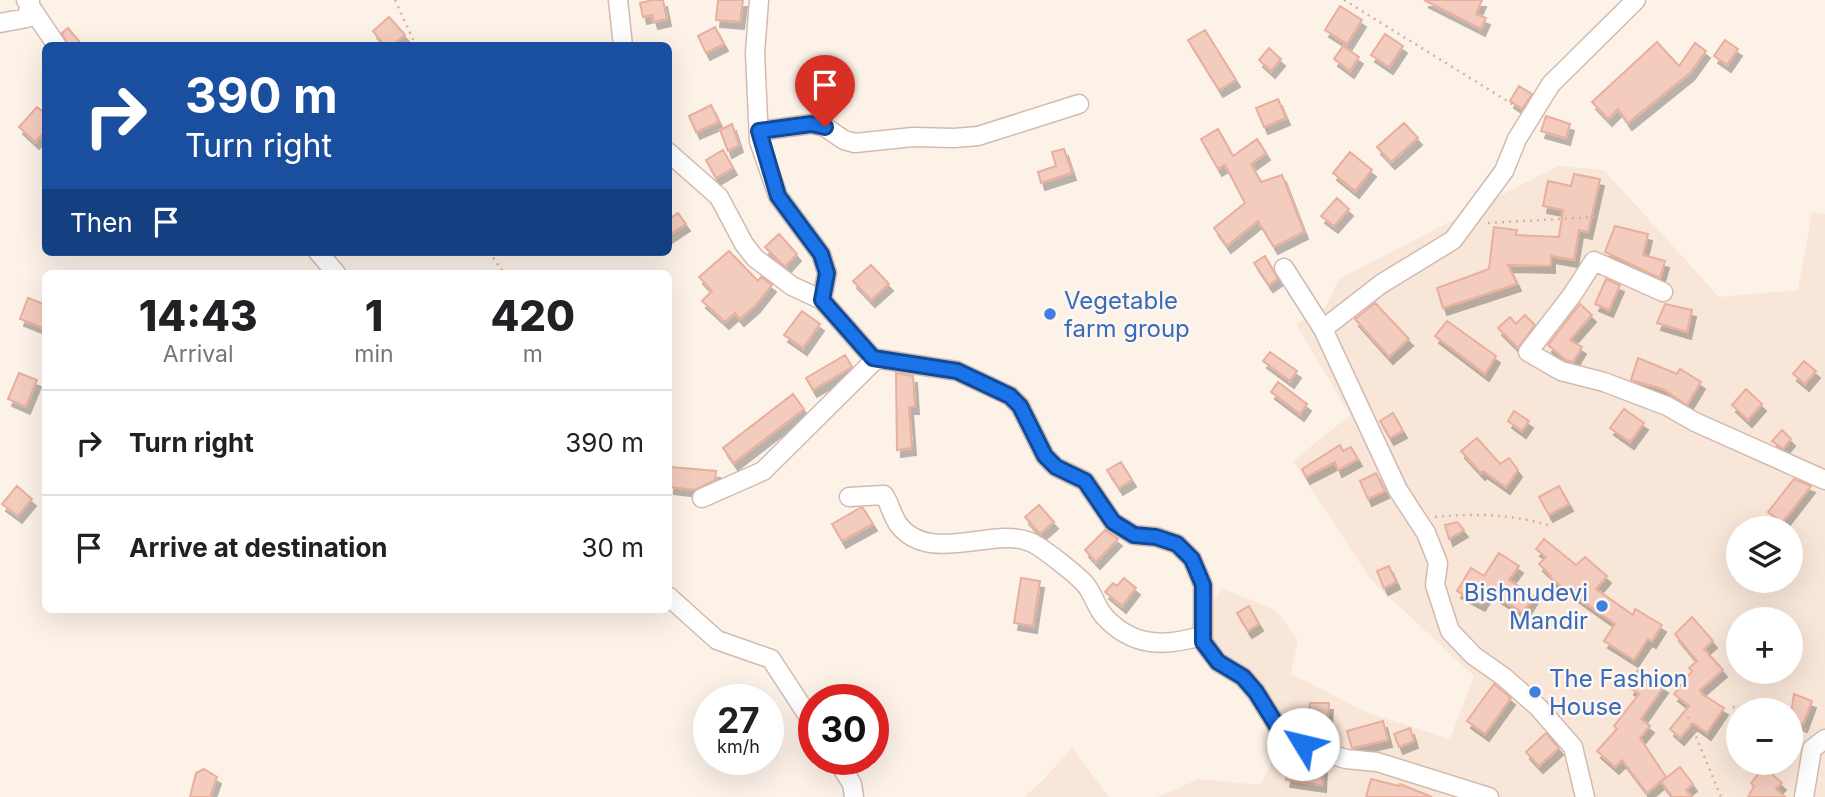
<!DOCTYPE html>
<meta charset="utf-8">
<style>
body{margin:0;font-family:Inter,sans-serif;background:#f2f2f2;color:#202124;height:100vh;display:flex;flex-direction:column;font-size:26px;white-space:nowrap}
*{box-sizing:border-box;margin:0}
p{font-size:23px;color:#757577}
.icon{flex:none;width:38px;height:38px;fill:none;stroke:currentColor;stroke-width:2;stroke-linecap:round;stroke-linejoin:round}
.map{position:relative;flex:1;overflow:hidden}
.details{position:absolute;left:42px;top:270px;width:630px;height:343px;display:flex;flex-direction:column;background:#fff;border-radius:10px;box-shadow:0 7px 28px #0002}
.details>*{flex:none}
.guide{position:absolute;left:42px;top:42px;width:630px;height:214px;border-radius:10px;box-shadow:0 7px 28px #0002;background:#1a4fa0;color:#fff;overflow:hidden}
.buttons{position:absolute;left:1726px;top:516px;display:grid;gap:14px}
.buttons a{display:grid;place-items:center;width:77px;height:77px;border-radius:50%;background:#fff;box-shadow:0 7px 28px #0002;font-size:35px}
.speed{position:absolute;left:693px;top:684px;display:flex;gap:14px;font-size:35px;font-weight:700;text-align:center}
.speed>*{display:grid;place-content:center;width:91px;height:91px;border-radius:50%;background:#fff;box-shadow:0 7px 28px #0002;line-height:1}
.speed small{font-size:18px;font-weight:400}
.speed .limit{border:10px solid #d22;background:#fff;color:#111}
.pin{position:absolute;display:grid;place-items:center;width:60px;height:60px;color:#fff;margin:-72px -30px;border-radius:50% 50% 50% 0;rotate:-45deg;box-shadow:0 0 7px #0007}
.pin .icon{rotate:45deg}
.me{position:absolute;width:77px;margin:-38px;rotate:306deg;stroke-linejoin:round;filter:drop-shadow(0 0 5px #0008)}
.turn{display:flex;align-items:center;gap:24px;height:147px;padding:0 28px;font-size:32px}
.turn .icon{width:91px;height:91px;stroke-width:2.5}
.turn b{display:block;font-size:49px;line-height:60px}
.then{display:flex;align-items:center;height:66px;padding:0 28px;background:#0003;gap:14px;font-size:26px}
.eta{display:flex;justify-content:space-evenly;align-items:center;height:119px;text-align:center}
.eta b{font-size:42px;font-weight:800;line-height:49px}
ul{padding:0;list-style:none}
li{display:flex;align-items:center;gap:21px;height:105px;padding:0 28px;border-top:2px solid #e0e0e0}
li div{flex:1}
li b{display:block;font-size:26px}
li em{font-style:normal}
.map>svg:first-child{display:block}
</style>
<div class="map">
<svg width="1825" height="797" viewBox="0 0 1825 797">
<defs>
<filter id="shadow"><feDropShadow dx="4" dy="7" stdDeviation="0" flood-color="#0004"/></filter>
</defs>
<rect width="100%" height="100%" fill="#fdf2e8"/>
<path fill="#f8e6d8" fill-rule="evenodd" d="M1558 166 1604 170 1719 297 1798 290 1812 212 1825 214V797H1158L1199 779 1260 785 1281 744 1233 674 1190 627 1223 589 1276 610 1298 640 1291 674 1368 713 1450 739 1474 676 1371 580 1293 461 1350 415 1296 324 1325 308 1339 279ZM1738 528H1790V581H1738ZM1738 620H1790V672H1738ZM1738 710H1790V763H1738Z
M1072 748 1109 797H1024L1041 782Z"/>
<path fill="#f4ccbe" stroke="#e8af9d" stroke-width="2" filter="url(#shadow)" d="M653 0H663L667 19 654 22 652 15 643 17 640 3Z
M718 0H743L740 22 716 20Z
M1424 0H1482L1476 14 1486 18 1481 29Z
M1340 6 1362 20 1347 44 1325 30Z
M389 17 405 35 392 46H385L373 31Z
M715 27 724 44 706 53 698 36Z
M68 28 83 46H68L62 33Z
M1205 30 1236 80 1219 90 1188 40Z
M1385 34 1403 46 1389 67 1371 55Z
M1725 40 1738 49 1727 65 1714 56Z
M1657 42 1679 66 1695 43 1706 51 1690 73 1628 123 1618 109 1608 119 1592 102Z
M1343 46 1359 57 1350 71 1334 59Z
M1269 48 1281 59 1271 71 1259 60Z
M1519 86 1532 94 1522 109 1510 101Z
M1278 99 1286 118 1264 127 1256 108Z
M711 105 719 122 696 132 689 116Z
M37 107 46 114V130L35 142 19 127Z
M1546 116 1570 124 1566 138 1541 131Z
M1404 123 1418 138 1391 162 1377 147Z
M732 124 739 145 728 151 720 130Z
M1218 129 1233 156 1257 139 1266 153 1251 164 1261 182 1282 175 1304 232 1274 247 1258 221 1227 246 1214 228 1245 203 1225 165 1218 169 1201 139Z
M1064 149 1072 173 1041 183 1038 172 1056 166 1052 152Z
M723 150 733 168 716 178 706 160Z
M1350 152 1372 170 1355 191 1333 173Z
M1574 174 1600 179 1588 232 1579 230 1574 260 1551 256V266L1508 265 1517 284 1443 308 1437 288 1489 269 1494 227 1517 230 1516 235 1559 237 1563 210 1543 206 1548 181 1571 186Z
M1337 198 1349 209 1334 226 1321 216Z
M678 213 686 224 668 236V220Z
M1615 226 1648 234 1643 255 1665 261 1660 278 1605 252Z
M779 234 797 254 785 267 765 247Z
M729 251 758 281 761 277 772 285 756 305 740 319 735 313 725 322 702 301 712 291 699 277Z
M1265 256 1278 279 1269 285 1254 263Z
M871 265 889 284 871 300 853 281Z
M1606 279 1620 285 1609 310 1595 304Z
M28 298 46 305V329L20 319Z
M1375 303 1409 339 1389 357 1355 319Z
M1580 304 1592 315 1570 340 1582 347 1573 362 1566 360 1548 345Z
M1665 304 1692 310 1687 332 1657 323Z
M802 311 820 324 803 348 784 335Z
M1525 315 1535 325 1518 348 1498 328 1510 317 1516 324Z
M1447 321 1496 356 1485 374 1435 336Z
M1270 352 1297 371 1290 381 1263 361Z
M845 355 852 367 813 390 806 378Z
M1638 358 1677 374 1680 369 1701 382 1687 405 1663 389 1631 380Z
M1804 361 1816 371 1805 384 1793 374Z
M19 373 37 380 26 407 8 399Z
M896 373 913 376 915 407H909L912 448 897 450Z
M1278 382 1307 404 1300 414 1271 392Z
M1746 389 1762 404 1748 420 1732 405Z
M793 394 804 409 734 463 723 448Z
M1624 409 1644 423 1630 442 1610 428Z
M1514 411 1529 421 1522 431 1508 421Z
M1393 413 1403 431 1390 438 1380 421Z
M1782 430 1791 439 1783 449 1772 441Z
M1477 438 1500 464 1509 458 1518 470 1506 487 1483 471 1481 473 1461 451Z
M1340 445 1343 451 1351 447 1358 459 1338 470 1335 462 1306 477 1302 469Z
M1121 462 1132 480 1119 488 1107 470Z
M671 467 716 471 715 480 695 490 670 487Z
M1376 473 1385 491 1368 499 1360 481Z
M1794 479 1811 486 1782 523 1768 512Z
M17 486 32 499 18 516 2 504Z
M1559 486 1569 504 1549 515 1539 497Z
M1039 505 1054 522 1040 534 1025 517Z
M860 508H863L873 524 842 541 832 524Z
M1457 522 1464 530 1449 539 1445 525Z
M1105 530 1118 539 1096 562 1085 550Z
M1544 539 1576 565 1585 557 1607 576 1596 589 1633 615 1635 609 1662 625 1652 641 1648 639 1634 660 1604 641 1615 624 1550 578 1551 576 1539 564 1546 557 1536 549Z
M1499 553 1519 566 1509 580 1534 596 1523 613 1489 591 1481 604 1457 591 1471 568 1484 576Z
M1389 566 1396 582 1384 588 1377 571Z
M1021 578 1040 581 1033 626 1014 623Z
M1124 578 1136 588 1122 606 1105 592 1113 583 1117 586Z
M1249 606 1259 624 1248 631 1237 613Z
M1692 617 1713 641 1704 649 1723 670 1700 690 1702 694 1724 708 1707 733 1693 723 1680 738 1670 729 1689 706 1674 694 1692 671 1689 668 1697 661 1675 634Z
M1638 670 1664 686 1641 719 1650 726 1640 738 1666 777 1647 793 1622 760 1615 767 1597 751 1617 729 1614 726 1639 694 1630 688Z
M1494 684 1511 698 1485 734 1467 721Z
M1794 694 1812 701 1803 725 1790 720Z
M1310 703H1329L1327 730 1308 724Z
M1383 721 1388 740 1352 748 1347 731Z
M1410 728 1414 741 1399 747 1394 734Z
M1546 733 1559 748 1539 766 1526 752Z
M1290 762 1323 765 1322 785 1286 780Z
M1680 767 1693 784 1686 790 1692 797H1673L1661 782Z
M1764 767 1782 783 1776 789 1785 797H1748L1754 786 1751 783Z
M204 769 217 777 210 797H190L196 773Z
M1371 779 1399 786 1400 784 1432 797H1366Z"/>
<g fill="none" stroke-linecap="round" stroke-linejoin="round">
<defs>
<path id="minor" d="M26 0 57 46
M618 0 623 46
M759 0 755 53 759 141 778 196 821 254 827 273 822 300
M0 23 27 18 30 1
M759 131 811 124 825 127 844 140 855 143 913 137 954 138 978 136 1079 104
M668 152 719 197 744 244 755 258 792 286 822 300 873 358 957 371 1010 396 1020 406 1045 456 1056 467 1085 481 1113 522 1134 535 1156 537 1177 544 1192 559 1203 585V642L1218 662 1243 677 1256 692 1279 729 1288 737 1319 751 1346 759 1377 762 1489 797
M318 252 336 273
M1284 268 1323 329 1398 490 1426 533 1438 563 1435 585 1450 631 1474 656 1504 677 1538 707 1573 747 1585 797
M1663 292 1594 261 1572 295 1528 352 1561 371 1604 382 1667 406 1695 422 1825 480
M1323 329 1381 284 1453 240 1504 171 1517 139 1551 84 1636 0
M849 497 884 495C890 504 892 515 898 524 929 566 994 526 1030 542 1041 546 1077 575 1085 584 1093 593 1096 607 1104 616 1132 647 1164 647 1201 636
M702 498 763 471 876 359
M668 596 717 640 771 659 814 725
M837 760 852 784 854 797
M1804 797 1812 749 1825 739"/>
</defs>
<use href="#minor" stroke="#d3baaf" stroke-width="21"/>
<path stroke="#daafa0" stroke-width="2.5" stroke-dasharray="2 5" stroke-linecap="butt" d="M395 0 416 46
M1344 0 1517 107
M1488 223 1596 217
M489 252 504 273
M1435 517C1473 513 1514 514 1551 526
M1733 707 1741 710
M1688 717 1721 797
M1790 728 1811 730"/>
<use href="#minor" stroke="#fff" stroke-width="18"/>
</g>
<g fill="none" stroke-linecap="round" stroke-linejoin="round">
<defs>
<path id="route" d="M825 127 811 124 759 131 778 196 821 254 827 273 822 300 873 358 957 371 1010 396 1020 406 1045 456 1056 467 1085 481 1113 522 1134 535 1156 537 1177 544 1192 559 1203 585V642L1218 662 1243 677 1256 692 1279 729 1303 744"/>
</defs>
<use href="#route" stroke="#114b97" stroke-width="18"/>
<use href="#route" stroke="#1a73e8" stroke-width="12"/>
</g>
<g fill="#3f7fe0" stroke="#fff7ef" stroke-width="2.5">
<circle cx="1050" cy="314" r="7"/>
<circle cx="1602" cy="606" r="7"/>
<circle cx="1535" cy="692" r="7"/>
</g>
<g text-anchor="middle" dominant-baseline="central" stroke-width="5" stroke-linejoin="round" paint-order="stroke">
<g font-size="24" fill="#366cbe" stroke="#fff7ef" text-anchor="start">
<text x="1064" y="300">Vegetable<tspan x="1064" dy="28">farm group</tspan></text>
<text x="1588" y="592" text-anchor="end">Bishnudevi<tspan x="1588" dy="28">Mandir</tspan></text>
<text x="1549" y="678">The Fashion<tspan x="1549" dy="28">House</tspan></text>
</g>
</g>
</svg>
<div class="buttons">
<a><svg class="icon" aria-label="layers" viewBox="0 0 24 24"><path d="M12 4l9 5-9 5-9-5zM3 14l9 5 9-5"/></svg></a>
<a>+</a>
<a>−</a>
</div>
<div class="speed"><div>27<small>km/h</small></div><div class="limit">30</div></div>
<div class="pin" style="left:825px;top:127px;background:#d93025"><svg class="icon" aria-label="arrive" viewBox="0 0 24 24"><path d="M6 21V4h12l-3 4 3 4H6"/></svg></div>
<svg class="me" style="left:1303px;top:744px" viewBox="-20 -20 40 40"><circle r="19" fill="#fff"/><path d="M0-13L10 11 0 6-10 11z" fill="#1a73e8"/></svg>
<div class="guide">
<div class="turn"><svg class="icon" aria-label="right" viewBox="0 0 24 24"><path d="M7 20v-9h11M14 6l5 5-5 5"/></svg><div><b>390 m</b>Turn right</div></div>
<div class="then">Then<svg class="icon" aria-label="arrive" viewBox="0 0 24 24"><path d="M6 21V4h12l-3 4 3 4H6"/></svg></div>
</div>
<section class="details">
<div class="eta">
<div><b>14:43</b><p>Arrival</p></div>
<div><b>1</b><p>min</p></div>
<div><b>420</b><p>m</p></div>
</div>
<ul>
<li><svg class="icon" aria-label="right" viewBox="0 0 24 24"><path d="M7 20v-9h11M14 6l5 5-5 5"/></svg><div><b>Turn right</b></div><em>390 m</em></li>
<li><svg class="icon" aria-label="arrive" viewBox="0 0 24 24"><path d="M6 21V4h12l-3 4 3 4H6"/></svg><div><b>Arrive at destination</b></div><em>30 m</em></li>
</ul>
</section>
</div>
